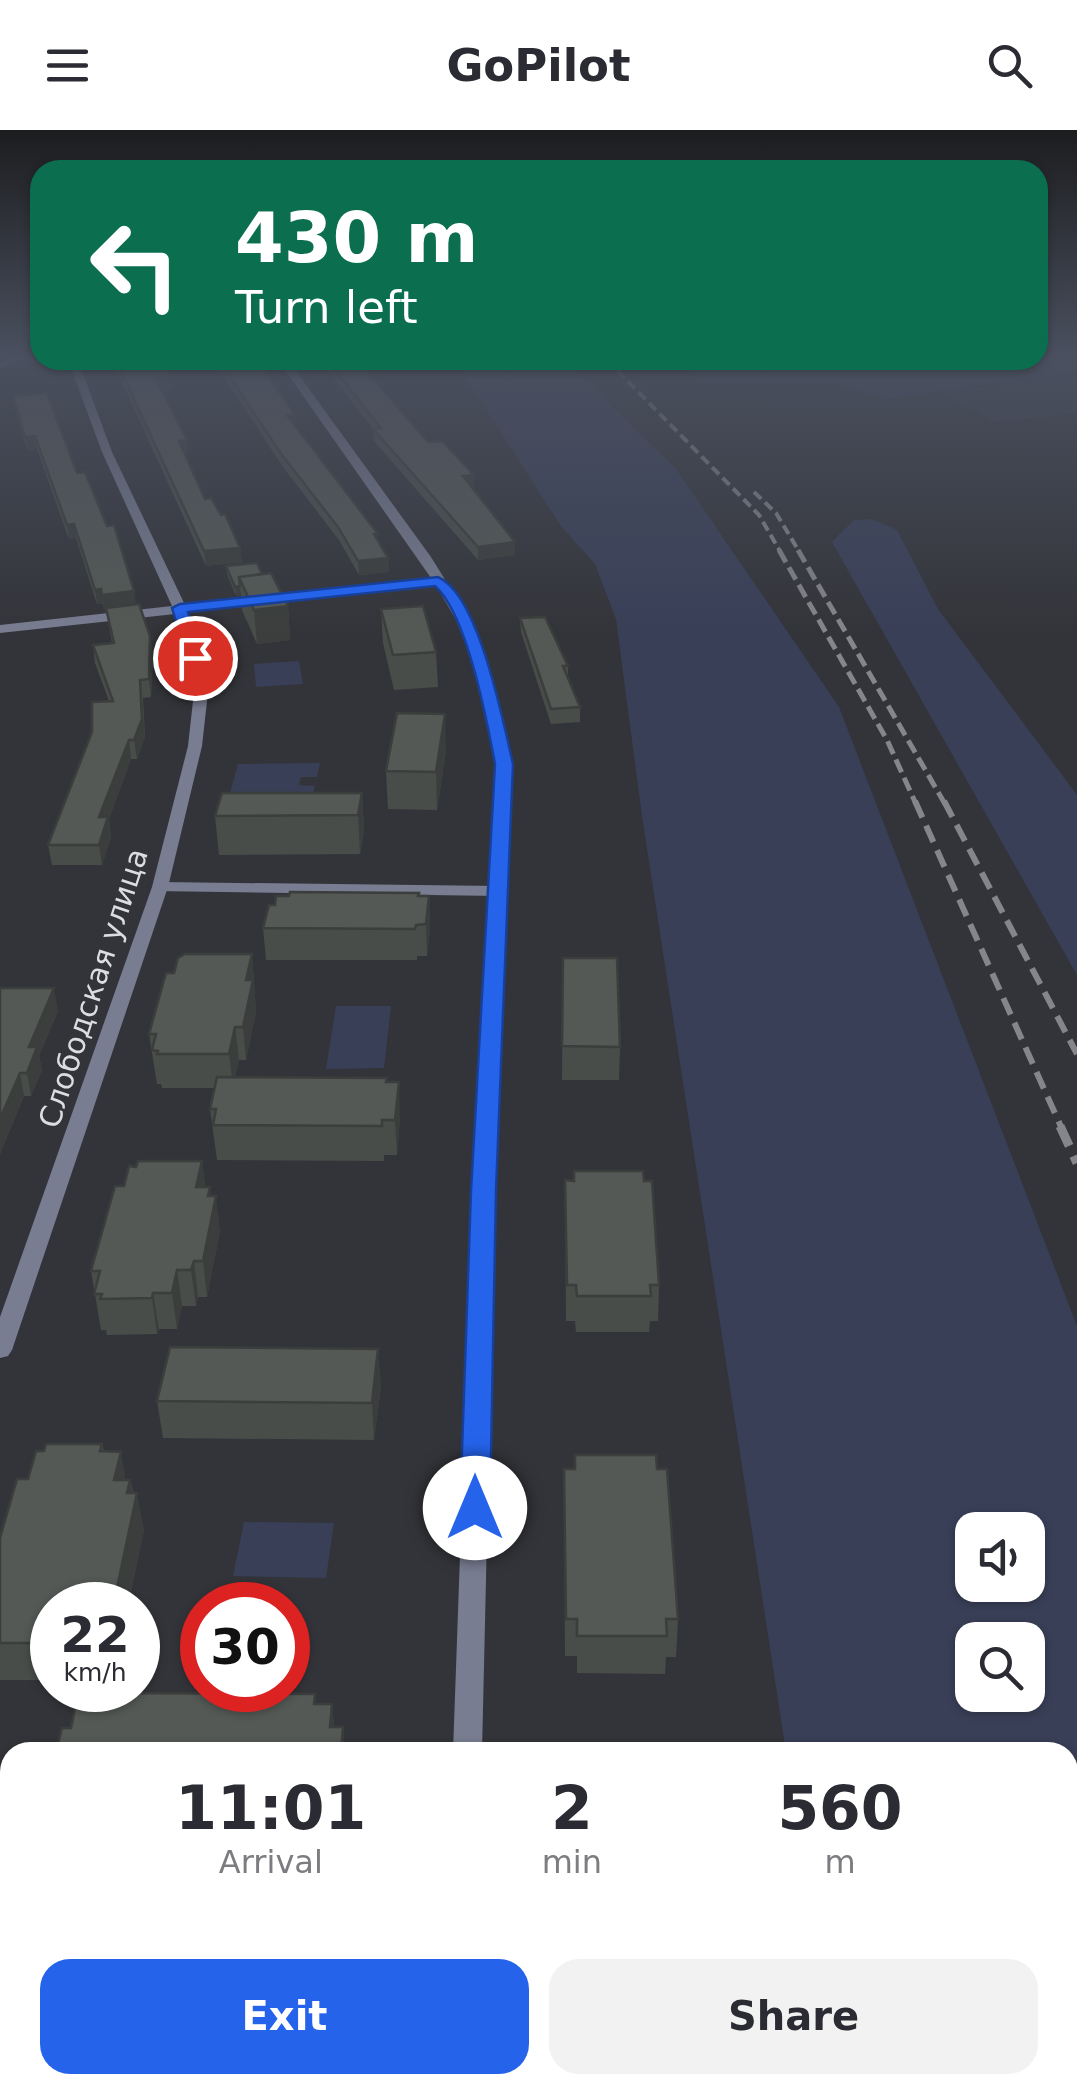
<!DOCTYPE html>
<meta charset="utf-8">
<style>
body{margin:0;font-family:"DejaVu Sans",sans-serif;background:#f2f2f3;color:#2b2b33;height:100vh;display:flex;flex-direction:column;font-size:38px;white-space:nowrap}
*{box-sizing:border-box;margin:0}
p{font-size:32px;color:#7c7c81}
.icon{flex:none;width:55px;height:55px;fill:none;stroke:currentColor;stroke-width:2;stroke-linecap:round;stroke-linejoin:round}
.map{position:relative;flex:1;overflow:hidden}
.sheet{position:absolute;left:0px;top:1612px;width:1078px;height:352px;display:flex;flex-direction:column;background:#fff;border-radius:30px 30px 0 0;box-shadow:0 2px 8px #0004}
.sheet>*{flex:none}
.banner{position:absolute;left:30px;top:30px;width:1018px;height:210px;border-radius:30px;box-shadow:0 2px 8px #0004;background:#0b6e4f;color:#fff;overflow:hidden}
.buttons{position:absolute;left:955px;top:1382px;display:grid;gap:20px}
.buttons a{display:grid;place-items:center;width:90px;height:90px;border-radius:20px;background:#fff;box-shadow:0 2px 8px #0004;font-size:50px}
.speed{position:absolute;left:30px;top:1452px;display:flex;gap:20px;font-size:50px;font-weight:700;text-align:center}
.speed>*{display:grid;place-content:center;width:130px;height:130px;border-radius:50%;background:#fff;box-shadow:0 2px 8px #0004;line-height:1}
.speed small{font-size:25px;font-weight:400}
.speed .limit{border:15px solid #d22;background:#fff;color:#111}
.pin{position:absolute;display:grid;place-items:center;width:85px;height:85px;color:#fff;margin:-42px;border:5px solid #fff;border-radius:50%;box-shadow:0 2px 10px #0007}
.me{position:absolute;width:110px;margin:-55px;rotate:0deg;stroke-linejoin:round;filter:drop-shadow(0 0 8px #0008)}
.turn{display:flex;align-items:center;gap:35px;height:210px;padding:0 40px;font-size:45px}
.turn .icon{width:130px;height:130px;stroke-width:2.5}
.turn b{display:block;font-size:70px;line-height:85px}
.eta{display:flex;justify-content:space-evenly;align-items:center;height:170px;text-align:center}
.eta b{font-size:60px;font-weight:600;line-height:70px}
.primary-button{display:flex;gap:20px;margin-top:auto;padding:20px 40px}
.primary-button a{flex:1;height:115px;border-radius:30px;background:#2563eb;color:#fff;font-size:40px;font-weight:600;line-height:115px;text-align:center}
.primary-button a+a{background:#f2f2f3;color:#2b2b33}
header{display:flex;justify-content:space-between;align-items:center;height:130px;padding:0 40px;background:#fff;font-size:45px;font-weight:600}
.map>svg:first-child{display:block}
</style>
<header><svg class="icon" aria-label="menu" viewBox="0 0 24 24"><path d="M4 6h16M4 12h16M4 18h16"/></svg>GoPilot<svg class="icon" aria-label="search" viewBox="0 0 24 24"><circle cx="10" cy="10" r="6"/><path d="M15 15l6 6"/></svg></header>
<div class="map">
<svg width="1077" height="1963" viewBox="0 0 1077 1963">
<rect width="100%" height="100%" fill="#333439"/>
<path fill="#3a3d48" d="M1077 247V283L995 292 941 262Z"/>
<path fill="#393f57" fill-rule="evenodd" d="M1038 228H1077V242L884 269 839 253 699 251 676 230Z
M455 230H566L676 339 839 577 1077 1196V1963H839L838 1955H1068V1622H786L642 686 616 489 595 434 561 396ZM1028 1400V1455H972V1400ZM1028 1510V1565H972V1510Z
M872 389 897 400 938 479 1077 665V845L832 412 854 390Z
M299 531 303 554 256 557 254 534Z
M320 633 317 647H301L299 655 315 656 312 669 228 670 238 634Z
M336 876H391L384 938 326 939Z
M244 1392 334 1393 326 1448 233 1446Z"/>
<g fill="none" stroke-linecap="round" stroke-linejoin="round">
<path fill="#787d91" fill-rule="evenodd" d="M160 752 499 756 507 761 499 766 154 761V753Z"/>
<path fill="#787d91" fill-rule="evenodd" d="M10 228H22L0 238V232Z
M68 230H78L112 322 185 475 431 448 278 230H288L431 427 465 482 490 543 509 616 512 634 495 1061 482 1622H453L473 1061 496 634 477 543 456 490 436 455 187 482 209 553 202 616 168 757 12 1220 8 1226 0 1228V1187L152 757 188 616 195 553 175 484 0 503V495L172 476 102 322Z
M0 1783H10V1813H0Z"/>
<path stroke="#85868a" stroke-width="4" stroke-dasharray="10 5" stroke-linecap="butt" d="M607 230 759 385 781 423
M754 362 776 383 800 423"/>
<path stroke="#85868a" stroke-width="5" stroke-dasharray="14 6" stroke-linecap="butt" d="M779 420 887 610 916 674
M798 420 945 674"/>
<path stroke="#85868a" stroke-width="6" stroke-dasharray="18 9" stroke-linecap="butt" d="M915 671 1062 999
M944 671 1077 924"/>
<path stroke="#85868a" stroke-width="9" stroke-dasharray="22 11" stroke-linecap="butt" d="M1060 996 1077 1033"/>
</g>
<path fill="#484d49" d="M112 230H161L172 260H162L188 323 185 324 205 369 240 418 242 432 206 436Z
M207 230H257L295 285 296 296 378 412 388 428 389 442 359 445 339 410 283 337 221 243H216Z
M324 230H357L428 312 474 345V357H472L515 425 478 430 374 311 373 299 324 236Z
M13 266 77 343 150 506 153 524 151 567 143 568 145 607 137 629H131L109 689 111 707 102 735H52L48 715 109 571 95 533 93 515 112 513 106 480H104L103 474H97L76 408 69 409 37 319 27 320 15 279Z
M226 436 262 444 288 476 290 510 257 514 242 480 241 465 236 466 227 444Z
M381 479 436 522 438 557 394 560 383 513Z
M520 488 568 536V549L580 577V592L551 594 521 502Z
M446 620 437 680 388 679 386 641Z
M362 663 364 701 360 724 219 725 215 686Z
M419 766H429L430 798 427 826H417V830H266L263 798Z
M252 824 256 882 246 930H239L235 947 387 952 400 986 397 1025H384V1031L217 1030 210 979 215 958H162L161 954H157L149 904 174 843Z
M563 828 620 917 619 950H562Z
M0 858 58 881 39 926 42 940 31 966H24L0 1024Z
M565 1050 574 1051 659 1155 658 1191H650L649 1202H576L575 1191H566Z
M205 1057 211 1066 220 1101 207 1167H198L196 1176H182L177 1199H159L157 1204 107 1205 106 1200H101L91 1141Z
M381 1255 374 1310 163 1308 157 1271Z
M102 1314 104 1321 126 1350H130L144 1400 128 1475H52V1550H0V1408L28 1349Z
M564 1339H657L678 1489 676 1527H666L665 1544 577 1543V1526H565Z"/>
<path fill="#3b3e3c" d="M215 232H220L221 243H216Z
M170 247 172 260 157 261 156 249Z
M287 285H295L296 296Z
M35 306 37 319 27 320 25 307Z
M187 310 188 323 180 324 179 311Z
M474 345V357L463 358V346Z
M74 394 76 408 69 409 67 395Z
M515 412V425L478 430V417Z
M240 418 242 432 206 436 204 421Z
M388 428 389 442 359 445 358 431Z
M240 456 241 465 236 466 235 457Z
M101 459 103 474H97L95 460Z
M134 461 136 476 104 480 102 465Z
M288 476 290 510 257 514 254 480Z
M150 506 153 524 151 567 149 549Z
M140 550 145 607 137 629 134 610Z
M445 584 446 620 437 680 436 642Z
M129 610 131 629 109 689 111 707 102 735 99 715V687Z
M362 663 364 701 360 724 358 685Z
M429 766 430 798 427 826 426 794Z
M252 824 256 882 246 930 243 897 246 850Z
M54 858 58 881 39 926 42 940 31 966 27 943 29 917Z
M235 897 239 930 233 957 229 924Z
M20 943 24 966 0 1024V989Z
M399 952 400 986 397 1025 395 990Z
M202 1031 207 1066 196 1057Z
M210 1057 213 1081 216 1066 220 1101 207 1167 203 1131Z
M194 1131 198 1167 196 1176 191 1140Z
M177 1140 182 1176 177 1199 172 1163Z
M153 1163 159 1199 157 1204 152 1168Z
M378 1219 381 1255 374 1310 372 1273Z
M121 1322 127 1358 114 1350Z
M130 1350 135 1374 137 1363 144 1400 128 1475H120L117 1458 127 1363Z
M106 1458 109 1475H104Z
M332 1574 336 1612 330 1597Z
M343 1597 345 1622H341Z"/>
<path fill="#545955" stroke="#3b3e3c" stroke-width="2.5" d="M116 230H161L170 247 156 249 187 310 179 311 205 369 211 368 221 385 225 384 240 418 204 421Z
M214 230H257L295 285H287L378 404H374L388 428 358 431 338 397 282 325 220 232H215Z
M327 230H357L428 312 442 311 474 345 463 346 515 412 478 417 373 299 381 298Z
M47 263 77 343 85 342 107 396 114 395 134 461 102 465 101 459 95 460 74 394 67 395 35 306 25 307 13 266Z
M257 433 262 444 239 447 240 456 235 457 226 436Z
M271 443 288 476 254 480 239 447Z
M139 474 150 506 149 549 140 550 142 589 134 610H129L99 687H108L99 715H48L92 602V572L113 571 93 515 114 513 106 478Z
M423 476 436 522 393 525 381 479Z
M545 487 568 536H563L580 577 551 579 520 488Z
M397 583 445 584 436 642 386 641Z
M222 663H362L358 685 215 686Z
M290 762 419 763 418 766H429L426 794 416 795 415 799 263 798 269 775H275L276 766H289Z
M185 824H252L246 850H253L243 897H235L229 924H157L158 921 152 920 156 904H149L166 843H174L178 828Z
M563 828H617L620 917 562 916Z
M0 858H54L29 917H37L27 943H20L0 989Z
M217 947 387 948 386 952H399L395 990H382V996L213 995 216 979H210Z
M138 1031H202L196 1057H210L208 1066H216L203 1131H194L191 1140H177L172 1163H153L152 1168 100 1169 102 1164H94L100 1141H91L115 1056H124L129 1036 136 1037Z
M574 1041H643L644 1051H652L659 1155H650L651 1166H577L576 1155H567L565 1050 574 1051Z
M170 1217 378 1219 372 1273 157 1271Z
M46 1314H102L100 1321 121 1322 114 1350H130L127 1363H137L117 1458H106L103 1471H86L85 1475H52V1513H0V1408L17 1349H28L36 1321H44Z
M575 1325H656L657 1339H667L678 1489H666L667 1506H577V1489H566L564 1339H575Z
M101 1563 315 1564 314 1574H332L330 1597H343L341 1622H56L62 1598H71L76 1574 98 1575Z"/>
<linearGradient id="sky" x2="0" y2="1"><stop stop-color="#1c1d1f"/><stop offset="0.45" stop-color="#4a505f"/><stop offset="1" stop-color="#4a505f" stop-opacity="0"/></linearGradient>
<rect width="1077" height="503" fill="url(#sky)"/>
<path fill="#2563eb" stroke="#184099" stroke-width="2.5" d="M438 447C479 464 503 592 513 634L496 1061 490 1378 485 1385 475 1388 465 1385 460 1378 471 1061 495 634C487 591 467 484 435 456L188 482 202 528 195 533 187 528 172 478 180 474Z"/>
<g text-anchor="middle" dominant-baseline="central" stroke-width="10" stroke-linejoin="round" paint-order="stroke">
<g font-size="30" fill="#dcdde0" stroke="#333439">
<text transform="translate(93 858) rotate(-72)">Слободская улица</text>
</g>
</g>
</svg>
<div class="buttons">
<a><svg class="icon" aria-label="sound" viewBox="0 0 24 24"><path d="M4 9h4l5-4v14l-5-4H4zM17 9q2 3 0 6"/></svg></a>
<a><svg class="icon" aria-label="search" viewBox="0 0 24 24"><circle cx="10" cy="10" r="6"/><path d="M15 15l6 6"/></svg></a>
</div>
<div class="speed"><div>22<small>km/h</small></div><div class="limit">30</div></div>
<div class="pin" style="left:195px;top:528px;background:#d93025"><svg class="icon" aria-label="arrive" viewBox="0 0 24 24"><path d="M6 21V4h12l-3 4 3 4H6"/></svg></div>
<svg class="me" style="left:475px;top:1378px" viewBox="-20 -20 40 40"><circle r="19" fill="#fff"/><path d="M0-13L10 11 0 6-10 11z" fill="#2563eb"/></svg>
<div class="banner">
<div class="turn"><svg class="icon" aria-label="left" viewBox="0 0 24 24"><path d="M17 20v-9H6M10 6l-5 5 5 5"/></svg><div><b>430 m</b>Turn left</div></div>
</div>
<section class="sheet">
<div class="eta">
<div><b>11:01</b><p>Arrival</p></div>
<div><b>2</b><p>min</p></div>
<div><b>560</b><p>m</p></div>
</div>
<div class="primary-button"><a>Exit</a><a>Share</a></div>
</section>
</div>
